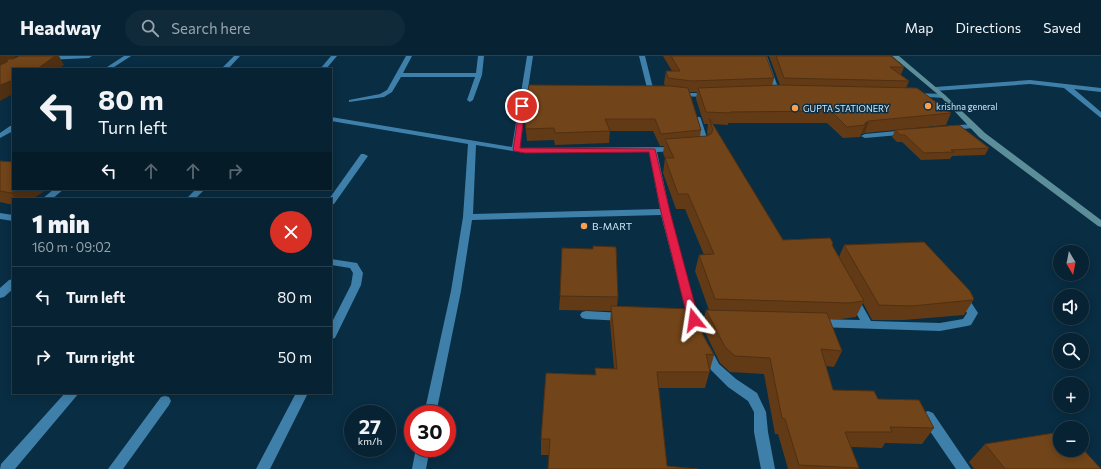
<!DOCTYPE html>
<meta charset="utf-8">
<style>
body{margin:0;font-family:Commissioner,sans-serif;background:#102a3a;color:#f1f3f6;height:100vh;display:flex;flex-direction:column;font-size:15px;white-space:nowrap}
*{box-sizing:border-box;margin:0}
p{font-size:13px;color:#98a4ac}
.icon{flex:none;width:22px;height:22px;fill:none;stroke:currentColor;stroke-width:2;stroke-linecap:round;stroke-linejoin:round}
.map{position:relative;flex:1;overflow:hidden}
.sheet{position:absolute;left:12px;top:142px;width:320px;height:196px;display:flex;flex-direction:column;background:#072232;border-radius:0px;box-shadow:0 2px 10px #0003,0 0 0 1px #283f4d}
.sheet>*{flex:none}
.guide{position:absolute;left:12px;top:12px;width:320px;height:122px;border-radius:0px;box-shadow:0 2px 10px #0003,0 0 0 1px #283f4d;background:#072232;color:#f1f3f6;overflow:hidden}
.needle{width:26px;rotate:170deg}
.buttons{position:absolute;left:1053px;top:189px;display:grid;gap:8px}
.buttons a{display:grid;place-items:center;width:36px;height:36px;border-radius:50%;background:#072232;box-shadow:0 2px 10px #0003,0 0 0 1px #283f4d;font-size:20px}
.speed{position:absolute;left:344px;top:349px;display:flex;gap:8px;font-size:20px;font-weight:700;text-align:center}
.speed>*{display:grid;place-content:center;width:52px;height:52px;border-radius:50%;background:#072232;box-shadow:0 2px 10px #0003,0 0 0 1px #283f4d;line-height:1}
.speed small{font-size:10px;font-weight:400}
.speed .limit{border:6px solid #d22;background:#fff;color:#111}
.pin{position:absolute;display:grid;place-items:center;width:34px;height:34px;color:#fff;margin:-17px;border:2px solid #fff;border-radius:50%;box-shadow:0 1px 4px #0007}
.me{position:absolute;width:44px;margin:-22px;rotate:345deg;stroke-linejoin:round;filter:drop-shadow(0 0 3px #0008)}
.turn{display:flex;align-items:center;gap:14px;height:84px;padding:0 20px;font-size:18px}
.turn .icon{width:52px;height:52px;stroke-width:2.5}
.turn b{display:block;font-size:28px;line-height:34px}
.lanes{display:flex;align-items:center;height:38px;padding:0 20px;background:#0003;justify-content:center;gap:20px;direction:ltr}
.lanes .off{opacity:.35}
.round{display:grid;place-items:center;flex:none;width:42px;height:42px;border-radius:21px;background:#102a3a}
.overview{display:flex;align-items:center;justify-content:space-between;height:68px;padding:0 20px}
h1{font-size:24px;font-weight:800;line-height:30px}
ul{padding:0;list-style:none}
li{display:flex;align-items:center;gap:12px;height:60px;padding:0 20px;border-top:1px solid #283f4d}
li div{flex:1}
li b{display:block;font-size:15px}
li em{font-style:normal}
header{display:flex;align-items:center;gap:24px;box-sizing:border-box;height:56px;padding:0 20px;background:#072232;border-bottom:1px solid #283f4d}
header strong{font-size:19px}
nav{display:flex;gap:22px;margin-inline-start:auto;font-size:14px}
.search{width:280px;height:36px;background:#102a3a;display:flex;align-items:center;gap:10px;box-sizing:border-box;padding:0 14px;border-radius:22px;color:#98a4ac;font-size:15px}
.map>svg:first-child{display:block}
</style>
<header>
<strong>Headway</strong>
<div class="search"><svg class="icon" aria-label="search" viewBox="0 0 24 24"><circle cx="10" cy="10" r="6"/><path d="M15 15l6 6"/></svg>Search here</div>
<nav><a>Map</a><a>Directions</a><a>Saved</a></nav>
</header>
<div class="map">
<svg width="1101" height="413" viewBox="0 0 1101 413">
<rect width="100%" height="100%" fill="#092d43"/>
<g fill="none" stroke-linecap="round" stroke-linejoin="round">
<path fill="#3f80ab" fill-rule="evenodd" d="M51 0H92L89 2 47 4 44 2Z
M124 0H131L111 13H104Z
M234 0H240L228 13H221Z
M331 0H337L326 13H320Z
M406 0H412L403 17H476L478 0H484L482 19 473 44 470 46 467 44 475 21H401L392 36 384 41 349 46V44L380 38 387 34Z
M527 0H533L528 33H541L544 35 541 37H527L520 92 679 91V95H676L657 96 670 156 697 260 721 261 723 264 721 267 717 268 689 267 661 159 472 164 461 235 436 358H424L451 235 463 161 468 88 331 65V61L512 91ZM476 89 525 97 649 96 660 153 473 158Z
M639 0H645L654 36 653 37 648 36Z
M761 0H767L780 37 779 38 774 37Z
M1030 24 1101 32V36L1074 33 1101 56V62L1064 32 1030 28 935 35 932 33 935 31Z
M677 37H709L712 39 709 41 675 40V38Z
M915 37 943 38 946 40 943 42 913 40V38Z
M694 61H700L701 63 709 88 705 94H702L698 92 701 88 693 63Z
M972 68H975V72L948 74 944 72 948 70Z
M10 70H13V75L0 82V77Z
M907 74H910V78L865 82 861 80 865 78Z
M361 98H364L368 100 334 148 331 149V143H329Z
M54 133H64L52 143H42Z
M196 133H205L195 143H186Z
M0 157 13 159V165L0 163Z
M331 203 357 207 363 217 361 229 335 282 331 283V268L351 229 353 217 350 212 331 209Z
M13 223V233L4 241 0 242V232L9 224Z
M961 236 965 237 978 257 971 269 967 270 940 275 817 271 813 270 811 267 813 264 817 263 860 264 848 243 849 240H857L871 265 940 267 963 263 967 257 956 240 957 237Z
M586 255 623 257 627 258 629 261 627 264 623 265 586 263 582 262 580 259 582 256Z
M706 290 710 291 719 308 736 323 757 337 766 356 768 376 775 413H761L754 376V356L748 345 728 331 711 314 700 294 702 291Z
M65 337H79L15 413H0L1 408Z
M296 337H308L270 413H256Z
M165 340 169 341 171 345 169 349 123 413H108L161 341Z
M928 355 933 357 971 413H956L923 365 922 361 923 357Z
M416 392H430L426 413H412Z"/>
<path fill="#5b8e98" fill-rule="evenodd" d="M892 0H899L945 39 985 77 1101 164V171L1098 170 979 81 941 41Z"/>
</g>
<path fill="#623a16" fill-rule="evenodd" d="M663 0H766L774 22 772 30 780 29 769 0H891L904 11 901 19 909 25 906 32 951 57 946 69 865 77 861 78 860 81 843 82 827 67H728V69L713 68 783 184 832 189 839 201 844 189 974 243 964 259 904 264H872L863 247 856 261 841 263H829L842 295 834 311 826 310 833 334 878 343 934 372 922 388 885 387 882 392 851 391 859 412 858 413H788L778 378H775L764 318 730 316 720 307 702 270 706 254H709L695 215 699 199H704L685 153H676L663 117 665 102 663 97 664 90H660L653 75H610L609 87 555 89 554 84 527 85 525 67 524 55 665 30 664 27 666 15H672ZM689 36H697L696 43 704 68H708L707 76 708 80 700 81 701 74Z
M895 74 989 92 985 99 952 100 950 103 921 104 902 86H897L892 81Z
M0 105 47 133 32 143H13V149L0 146Z
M560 240 618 241 617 250 703 279 714 299 705 332H659L549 399H541V383L595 319V312L614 313 610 266 611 255 559 254Z
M985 388 1101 413H974L969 406Z"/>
<path fill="#503012" d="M0 0H15L19 7 0 17Z
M51 0H59L64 9 58 13H37Z
M13 24V38L0 45V29Z
M869 65 865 77 861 78 865 69V67Z
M17 133H47L32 143H16L11 137Z"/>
<path fill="#724419" stroke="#503012" d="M19 0H55L37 13H13V24L0 29V9L7 6 8 3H13Z
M671 0H766L774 22 692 25 668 22 666 15H680Z
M776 0H891L904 11H890L909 25 784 22Z
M529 29 670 30 688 32 701 74 661 78 655 63H605L610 75 555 77 554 72 526 73 524 55Z
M780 29 917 32 951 57 869 65 865 67V69L847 71 831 55 730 56V57L706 56 698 32Z
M709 62 783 184 830 182 833 187 832 189 864 245 849 247 715 243 699 199 714 198 688 138H678L665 102H674L665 83 707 80 711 78 713 74Z
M959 69 989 92 951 94 954 96 924 97 905 79H900L895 74Z
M0 105 13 106V133H17L11 137 0 135Z
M924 186 970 235 974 243 973 244 912 250 879 249 844 189Z
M593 190 616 191 618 241 560 240 562 192 593 193Z
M611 250 692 253 703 279 714 299 706 298 710 316H657L667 410 698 413H548L550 383H541L546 317 596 319 595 312 617 313Z
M706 254 827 257 842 295 821 293 833 334 874 335 878 343 919 344 934 372 890 371 892 376H845L859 412 799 409 785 363 782 362 770 302 735 300 725 291Z
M1060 376V394H1082V392L1101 413H1005L985 388Z"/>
<path fill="#e11d48" stroke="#92132f" d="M520 48 525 50 520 92 655 93 670 156 699 264 697 266H690L688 264 661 156 649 96 525 97 514 95 513 94Z"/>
<g fill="#f99f4d" stroke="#092d43" stroke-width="1.5">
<circle cx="928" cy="50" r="4"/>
<circle cx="795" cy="52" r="4"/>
<circle cx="584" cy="170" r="4"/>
</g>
<g text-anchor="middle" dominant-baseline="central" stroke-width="3" stroke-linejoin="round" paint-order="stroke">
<g font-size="9" fill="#cee7fa" stroke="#092d43" text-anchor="start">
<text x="936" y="50">krishna general</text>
<text x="803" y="52">GUPTA STATIONERY</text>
</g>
<g font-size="10" fill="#cee7fa" stroke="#092d43" text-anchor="start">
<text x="592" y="170">B-MART</text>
</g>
</g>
</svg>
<div class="buttons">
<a><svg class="needle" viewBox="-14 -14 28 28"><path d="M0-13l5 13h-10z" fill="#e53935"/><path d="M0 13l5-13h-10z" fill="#98a4ac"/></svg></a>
<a><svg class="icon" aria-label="sound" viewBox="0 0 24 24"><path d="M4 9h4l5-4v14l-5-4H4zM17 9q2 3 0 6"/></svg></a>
<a><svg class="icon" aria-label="search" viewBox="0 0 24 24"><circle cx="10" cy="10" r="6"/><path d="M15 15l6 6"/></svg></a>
<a>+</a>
<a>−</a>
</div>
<div class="speed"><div>27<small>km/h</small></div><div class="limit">30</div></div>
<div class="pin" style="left:522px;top:50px;background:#d93025"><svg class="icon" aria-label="arrive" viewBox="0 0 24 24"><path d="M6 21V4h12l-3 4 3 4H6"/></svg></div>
<svg class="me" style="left:694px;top:264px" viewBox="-20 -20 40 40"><path d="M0-17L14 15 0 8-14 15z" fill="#e11d48" stroke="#fff" stroke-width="4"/></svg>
<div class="guide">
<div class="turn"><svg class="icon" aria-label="left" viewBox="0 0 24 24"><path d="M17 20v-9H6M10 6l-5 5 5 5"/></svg><div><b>80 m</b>Turn left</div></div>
<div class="lanes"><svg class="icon" aria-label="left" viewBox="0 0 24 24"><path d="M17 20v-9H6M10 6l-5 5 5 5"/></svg><svg class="icon off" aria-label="ahead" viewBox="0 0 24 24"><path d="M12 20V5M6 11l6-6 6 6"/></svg><svg class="icon off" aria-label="ahead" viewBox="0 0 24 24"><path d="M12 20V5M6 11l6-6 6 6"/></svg><svg class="icon off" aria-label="right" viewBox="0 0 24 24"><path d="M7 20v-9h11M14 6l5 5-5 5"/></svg></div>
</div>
<section class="sheet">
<div class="overview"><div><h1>1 min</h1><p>160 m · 09:02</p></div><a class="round" style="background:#d93025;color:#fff"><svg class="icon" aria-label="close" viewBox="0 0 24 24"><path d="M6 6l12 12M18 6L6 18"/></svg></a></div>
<ul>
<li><svg class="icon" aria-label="left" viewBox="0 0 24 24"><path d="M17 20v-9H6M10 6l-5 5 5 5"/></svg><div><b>Turn left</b></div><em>80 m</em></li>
<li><svg class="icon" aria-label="right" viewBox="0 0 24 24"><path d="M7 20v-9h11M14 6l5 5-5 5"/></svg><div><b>Turn right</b></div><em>50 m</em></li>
</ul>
</section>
</div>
